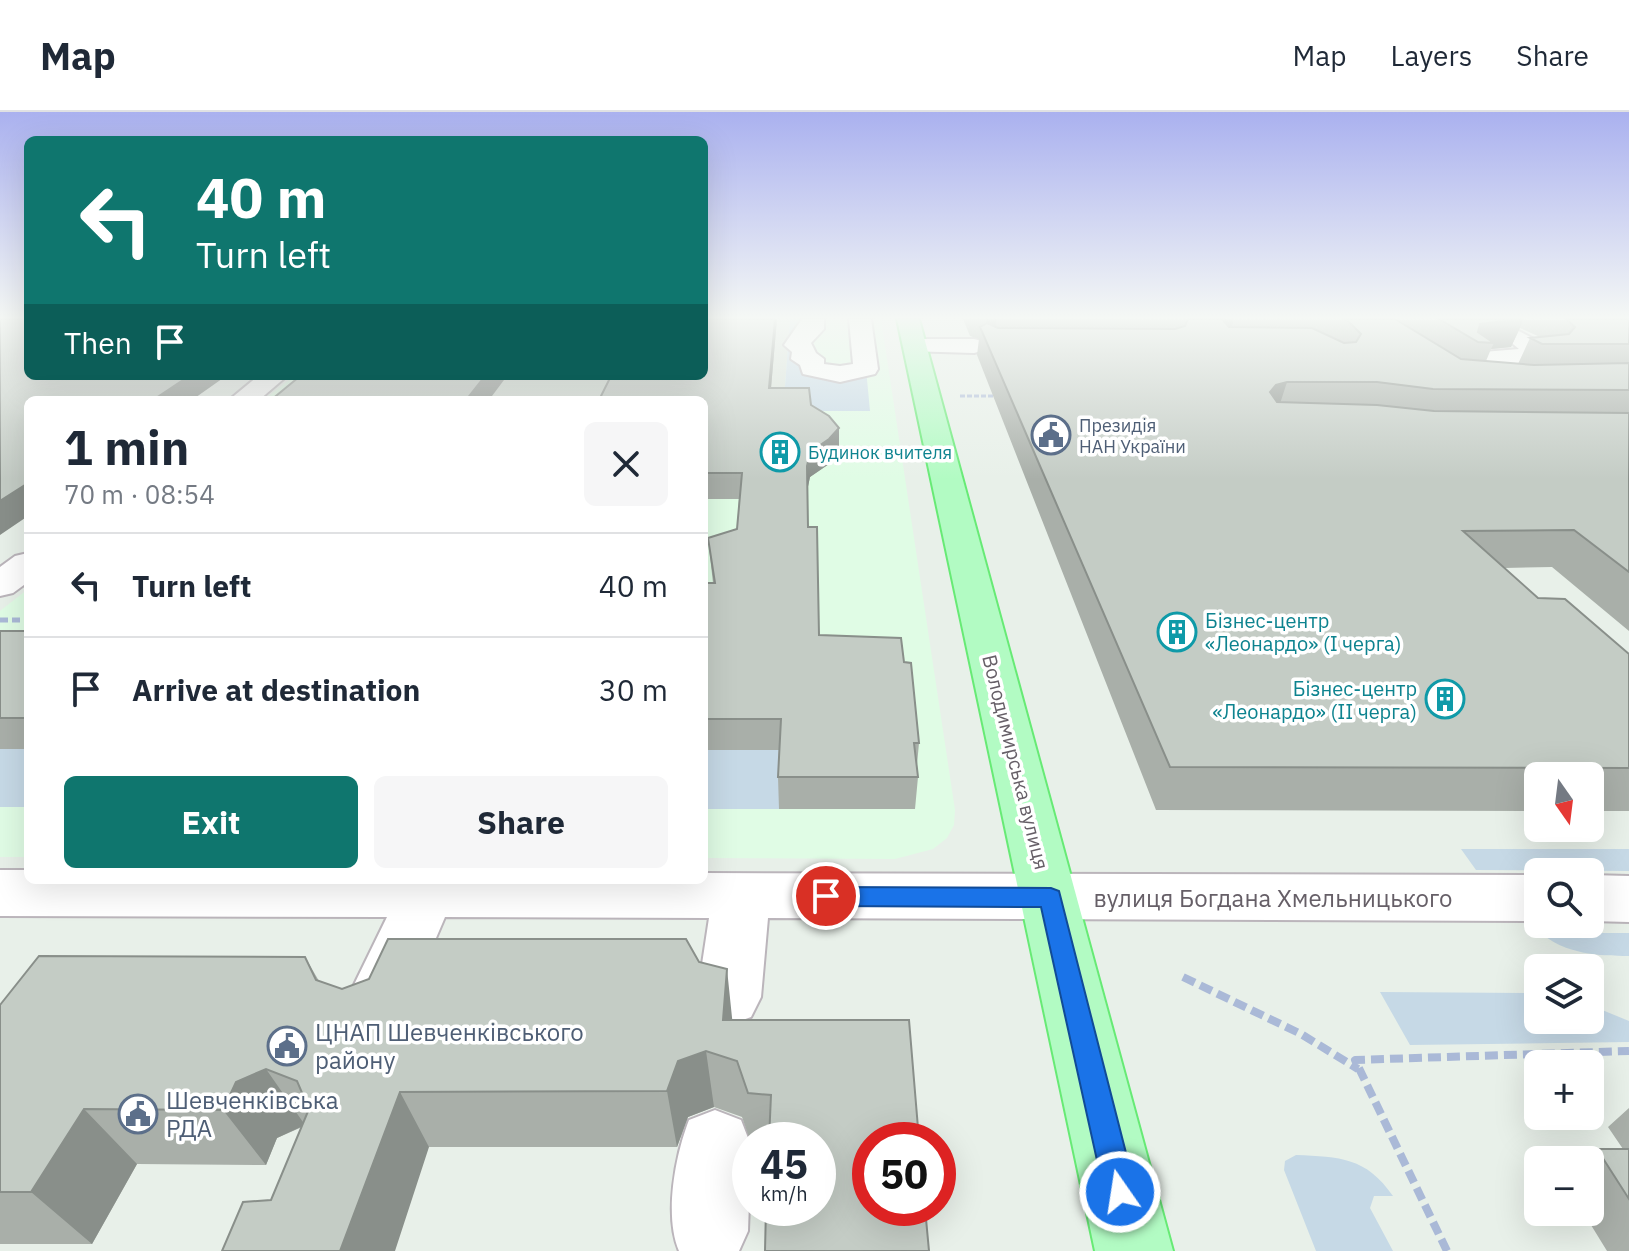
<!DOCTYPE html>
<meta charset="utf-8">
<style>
body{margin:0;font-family:"IBM Plex Sans",sans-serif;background:#f6f6f7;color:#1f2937;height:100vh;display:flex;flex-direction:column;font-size:30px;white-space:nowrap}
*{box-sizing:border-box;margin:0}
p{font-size:26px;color:#747a83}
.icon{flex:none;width:44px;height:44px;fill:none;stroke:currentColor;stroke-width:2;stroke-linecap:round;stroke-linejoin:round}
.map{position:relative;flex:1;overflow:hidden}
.drawer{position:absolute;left:24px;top:284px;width:684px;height:488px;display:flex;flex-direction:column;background:#fff;border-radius:12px;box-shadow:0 8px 32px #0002}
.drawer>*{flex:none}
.hud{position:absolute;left:24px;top:24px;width:684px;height:244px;border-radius:12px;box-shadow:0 8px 32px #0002;background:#0f766e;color:#fff;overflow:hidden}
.needle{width:52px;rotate:166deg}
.fabs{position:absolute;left:1524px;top:650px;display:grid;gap:16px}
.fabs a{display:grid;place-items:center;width:80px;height:80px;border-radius:12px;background:#fff;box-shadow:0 8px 32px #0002;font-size:40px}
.speed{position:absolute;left:732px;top:1010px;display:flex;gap:16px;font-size:40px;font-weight:700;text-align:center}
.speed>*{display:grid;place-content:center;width:104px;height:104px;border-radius:50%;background:#fff;box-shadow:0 8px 32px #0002;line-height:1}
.speed small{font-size:20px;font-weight:400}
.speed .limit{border:12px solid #d22;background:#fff;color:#111}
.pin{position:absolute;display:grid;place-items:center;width:68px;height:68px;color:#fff;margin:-34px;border:4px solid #fff;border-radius:50%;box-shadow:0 2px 8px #0007}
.me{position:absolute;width:88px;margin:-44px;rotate:347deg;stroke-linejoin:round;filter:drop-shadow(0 0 6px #0008)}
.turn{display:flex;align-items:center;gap:28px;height:168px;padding:0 40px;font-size:36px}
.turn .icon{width:104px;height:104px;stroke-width:2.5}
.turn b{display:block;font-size:56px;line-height:68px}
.then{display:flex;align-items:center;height:76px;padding:0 40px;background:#0003;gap:16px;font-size:30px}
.round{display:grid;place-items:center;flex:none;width:84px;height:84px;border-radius:12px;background:#f6f6f7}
.headline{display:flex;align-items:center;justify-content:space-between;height:136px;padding:0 40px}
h1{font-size:48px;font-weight:700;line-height:60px}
.action{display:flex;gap:16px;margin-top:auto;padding:16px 40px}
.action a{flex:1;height:92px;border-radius:12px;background:#0f766e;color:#fff;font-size:32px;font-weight:700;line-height:92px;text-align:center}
.action a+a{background:#f6f6f7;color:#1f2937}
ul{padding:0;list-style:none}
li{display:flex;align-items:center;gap:24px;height:104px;padding:0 40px;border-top:2px solid #e0e1e3}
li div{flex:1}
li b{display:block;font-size:30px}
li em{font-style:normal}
header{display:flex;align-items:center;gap:48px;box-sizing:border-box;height:112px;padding:0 40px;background:#fff;border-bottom:2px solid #e0e1e3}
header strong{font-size:38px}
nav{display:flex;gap:44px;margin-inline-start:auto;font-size:28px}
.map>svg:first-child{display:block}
</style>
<header>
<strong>Map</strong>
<nav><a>Map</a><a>Layers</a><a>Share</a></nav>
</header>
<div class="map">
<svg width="1629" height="1139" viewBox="0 0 1629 1139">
<rect width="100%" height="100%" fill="#e8f0e9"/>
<path fill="#e0fce5" d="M704 207H881L955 698 954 713 947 726 933 737 895 747 704 746V288H264L294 264H704Z
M28 477V745H0V499Z"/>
<path fill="#d6e0d7" d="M704 207H790L784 287 307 288 335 264H704Z"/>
<path fill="#c6d9e6" d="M790 207H813L805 217 812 256 866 257 870 299H783L704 288H580L784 287Z
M0 637H28V695H0Z
M704 638H787L779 697H704Z
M1461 737H1629V759L1476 758Z
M1541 821H1629V844C1599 844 1565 842 1541 821Z
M1380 880 1538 881V908H1590V893L1629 909V930L1410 933Z
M1296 1043C1340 1045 1366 1045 1393 1084H1374L1370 1096 1393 1139H1316L1284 1058 1285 1049Z"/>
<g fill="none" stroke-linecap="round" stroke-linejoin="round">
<defs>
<path id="minor" d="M802 207H824V217L811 231 816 241 824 247V252L840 254 853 252 849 207H871L878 257 875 262 840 270 803 262 800 253 791 247 792 240 784 233Z
M1513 216 1555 238 1558 243 1555 248 1508 252 1535 271 1531 276C1512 281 1479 261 1468 246L1471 241 1519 237 1502 223 1505 218Z
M915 227H974L982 229 986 234 982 239 974 241 907 239 903 234 907 229Z
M258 264H287L259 288H229Z
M28 441V470L13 481 0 484V455L15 444Z
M0 758H28V768H704V761L1538 763V809L768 806 761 885 751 905 729 913 707 905 697 885 709 806 445 805 403 903 381 911 359 903 349 883 387 805 0 804Z
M1590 763 1629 764V810L1590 809Z
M715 998 741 1008 750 1031V1062L748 1119 739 1139H679C664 1104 675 1044 689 1008Z"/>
<path id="major" d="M897 207H919L1173 1139H1095Z"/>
</defs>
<use href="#minor" stroke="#bbb5bb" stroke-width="4"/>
<use href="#major" stroke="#67ea75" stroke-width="4"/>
<path stroke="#aab9d7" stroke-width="3" stroke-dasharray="5 2" stroke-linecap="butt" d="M960 284H998"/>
<path stroke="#aab9d7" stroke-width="5" stroke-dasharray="8 4" stroke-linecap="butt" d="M0 508H28"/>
<path stroke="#aab9d7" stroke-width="8" stroke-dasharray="13 6" stroke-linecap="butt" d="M1183 865 1301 922 1358 957
M1447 1139 1355 948 1629 939"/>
<use href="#minor" fill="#fff" fill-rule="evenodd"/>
<use href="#major" fill="#b2fbc3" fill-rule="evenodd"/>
</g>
<path fill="#a9afa9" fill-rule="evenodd" d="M777 207 771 276 811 293 839 316V340L829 352 810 365 807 379 808 415 819 523 904 550 919 631 917 653 918 665 915 697H779L778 665 779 638H704V471H713L708 426 737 417 739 387H704V288L609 268 315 265 316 264H704Z
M963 207 1629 208V519L1552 455 1504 456 1538 486 1629 542V699H1590V664H1538V699L1156 698 977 243 979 227 970 224ZM1520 216 1540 225 1530 226 1518 252 1486 249 1491 237 1511 235Z
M0 519H28V637H0Z
M305 845 319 869 342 877 732 908 818 1028H750L742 1005 714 995 688 1005 677 1035H429L271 1088 302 1015 277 1026 266 1053 137 1052 92 1132H0V893Z
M1629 996V1139H1607L1583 1100H1590V1048H1585L1597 1037H1623L1608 1015Z"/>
<path fill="#898f8a" d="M775 207H777L769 299V276Z
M986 207H997L995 224 984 225Z
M1222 207H1234L1229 225Z
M1524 207 1511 235 1491 237 1494 231 1474 228 1480 212Z
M189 264H226L192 288H153Z
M485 264H503L504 268 489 288H466Z
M1287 270 1277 301 1270 280 1276 273Z
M839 316V340L829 352 810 365 807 379V354L810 340Z
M28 371V404L0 423V389Z
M727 857 733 915 723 908Z
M706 939 714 995 688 1005 677 1035 667 979 678 949Z
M266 957 305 1013 277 1026 266 1053 223 998 236 970Z
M400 980 429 1035 395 1139H340Z
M84 997 137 1052 92 1132 31 1080Z"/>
<path fill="#c4ccc5" stroke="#898f8a" stroke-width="2" d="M0 207H28V264H189L153 288H28V371L0 389Z
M704 207H775L769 276H809L811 293 829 304 839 316 829 327 810 340 807 354 808 415H817L819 523 901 526 904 550 911 551 919 631H914L918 665H778L781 607H704V471H715L708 426 737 417 742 361H704V288H599L611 264H704Z
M1188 207H1222L1229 215 1312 216 1344 231 1356 230 1361 222 1349 210 1344 207H1395L1461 247 1534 253 1629 251V278L1433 277 1377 270H1287L1276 273 1270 280 1277 290 1377 293 1434 299 1629 301V460L1574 418 1463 419 1538 486 1565 487 1629 542V656L1170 655 980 215 987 211 998 216 1175 217 1185 214Z
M1439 207H1521L1480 212 1478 220 1494 231 1478 230Z
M1566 207H1628L1629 208V232H1542L1530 226 1569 222 1575 215Z
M316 264H485L466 288H271L299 265H315Z
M0 519H28V606H0Z
M388 827H686L699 850 727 857 723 908H909L919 1028H870V1096H925L929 1139H765L766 1096H818V1028H769L771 983 748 981 737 949 706 939 678 949 667 979 400 980 340 1139H222L243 1090 271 1088 309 997 297 969 266 957 236 970 223 998 84 997 31 1080H0V893L39 844 305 845 316 868 342 877 369 867Z
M1597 1037H1629V1087Z"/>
<linearGradient id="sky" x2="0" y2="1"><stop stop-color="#aab1ef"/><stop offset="0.56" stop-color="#f5f8f5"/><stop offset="1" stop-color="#f5f8f5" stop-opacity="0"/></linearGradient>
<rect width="1629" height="367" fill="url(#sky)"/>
<path fill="#1a73e8" stroke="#114b97" stroke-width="2" d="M826 775 1051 776 1059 779 1136 1080 1131 1091 1120 1095 1109 1091 1104 1080 1041 795 826 794 818 791 815 784 818 778Z"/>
<defs>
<symbol id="civic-ring" viewBox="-11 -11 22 22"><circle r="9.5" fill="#fff" stroke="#5c6f8a" stroke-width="1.5"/><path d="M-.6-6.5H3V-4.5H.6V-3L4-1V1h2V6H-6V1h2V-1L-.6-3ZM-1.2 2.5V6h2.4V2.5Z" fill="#5c6f8a"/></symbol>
<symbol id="building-ring" viewBox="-11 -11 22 22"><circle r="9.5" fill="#fff" stroke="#0f9aa8" stroke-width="1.5"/><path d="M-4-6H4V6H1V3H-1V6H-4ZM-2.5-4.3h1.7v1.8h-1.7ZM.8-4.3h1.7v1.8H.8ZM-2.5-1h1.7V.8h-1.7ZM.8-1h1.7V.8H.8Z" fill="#0f9aa8"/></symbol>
</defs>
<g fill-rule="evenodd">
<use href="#civic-ring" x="1029" y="301" width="44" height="44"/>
<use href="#building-ring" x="758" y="318" width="44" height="44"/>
<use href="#building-ring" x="1155" y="498" width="44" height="44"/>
<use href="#building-ring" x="1423" y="565" width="44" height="44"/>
<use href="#civic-ring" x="265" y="912" width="44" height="44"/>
<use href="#civic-ring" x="116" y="980" width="44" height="44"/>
</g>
<g text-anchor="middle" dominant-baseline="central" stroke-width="7" stroke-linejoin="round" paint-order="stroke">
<g font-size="18" fill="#4e5e75" stroke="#fff" text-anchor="start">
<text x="1079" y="313">Президія<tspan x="1079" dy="21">НАН України</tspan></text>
</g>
<g font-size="18" fill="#0d838f" stroke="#fff" text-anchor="start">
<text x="808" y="340">Будинок вчителя</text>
</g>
<g font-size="20" fill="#0d838f" stroke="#fff" text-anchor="start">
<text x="1205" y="508">Бізнес-центр<tspan x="1205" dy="23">«Леонардо» (I черга)</tspan></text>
<text x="1417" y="576" text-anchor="end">Бізнес-центр<tspan x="1417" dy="23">«Леонардо» (II черга)</tspan></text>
</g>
<g font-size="20" fill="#665f67" stroke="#fff">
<text transform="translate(1016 650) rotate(76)">Володимирська вулиця</text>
</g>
<g font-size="24" fill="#665f67" stroke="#fff">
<text x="1273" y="786">вулиця Богдана Хмельницького</text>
</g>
<g font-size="24" fill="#4e5e75" stroke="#fff" text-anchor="start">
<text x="315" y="920">ЦНАП Шевченківського<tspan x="315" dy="28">району</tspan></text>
<text x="166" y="988">Шевченківська<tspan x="166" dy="28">РДА</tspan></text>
</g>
</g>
</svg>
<div class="fabs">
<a><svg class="needle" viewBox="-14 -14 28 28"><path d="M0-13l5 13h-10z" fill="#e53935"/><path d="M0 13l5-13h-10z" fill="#747a83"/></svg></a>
<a><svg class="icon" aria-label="search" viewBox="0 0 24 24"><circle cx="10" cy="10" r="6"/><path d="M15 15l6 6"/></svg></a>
<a><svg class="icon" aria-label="layers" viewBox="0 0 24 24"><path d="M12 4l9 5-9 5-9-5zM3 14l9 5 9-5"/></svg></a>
<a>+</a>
<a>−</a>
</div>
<div class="speed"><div>45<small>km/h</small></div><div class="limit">50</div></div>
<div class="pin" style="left:826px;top:784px;background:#d93025"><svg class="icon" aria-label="arrive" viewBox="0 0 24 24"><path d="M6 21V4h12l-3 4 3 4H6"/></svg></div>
<svg class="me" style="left:1120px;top:1080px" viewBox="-20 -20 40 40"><circle r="17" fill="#1a73e8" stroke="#fff" stroke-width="3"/><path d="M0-11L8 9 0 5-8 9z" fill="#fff"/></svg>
<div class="hud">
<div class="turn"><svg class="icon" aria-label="left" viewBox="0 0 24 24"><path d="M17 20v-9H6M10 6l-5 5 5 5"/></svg><div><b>40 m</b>Turn left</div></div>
<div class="then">Then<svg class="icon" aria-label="arrive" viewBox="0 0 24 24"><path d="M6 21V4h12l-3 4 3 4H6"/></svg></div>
</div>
<section class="drawer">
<div class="headline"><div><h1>1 min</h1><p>70 m · 08:54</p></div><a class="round"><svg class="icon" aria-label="close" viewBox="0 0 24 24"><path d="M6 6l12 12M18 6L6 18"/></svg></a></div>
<ul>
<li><svg class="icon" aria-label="left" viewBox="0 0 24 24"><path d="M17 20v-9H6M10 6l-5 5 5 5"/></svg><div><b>Turn left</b></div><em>40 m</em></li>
<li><svg class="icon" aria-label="arrive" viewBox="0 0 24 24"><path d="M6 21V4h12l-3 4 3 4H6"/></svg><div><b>Arrive at destination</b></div><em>30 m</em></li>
</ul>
<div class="action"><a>Exit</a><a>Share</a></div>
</section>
</div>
